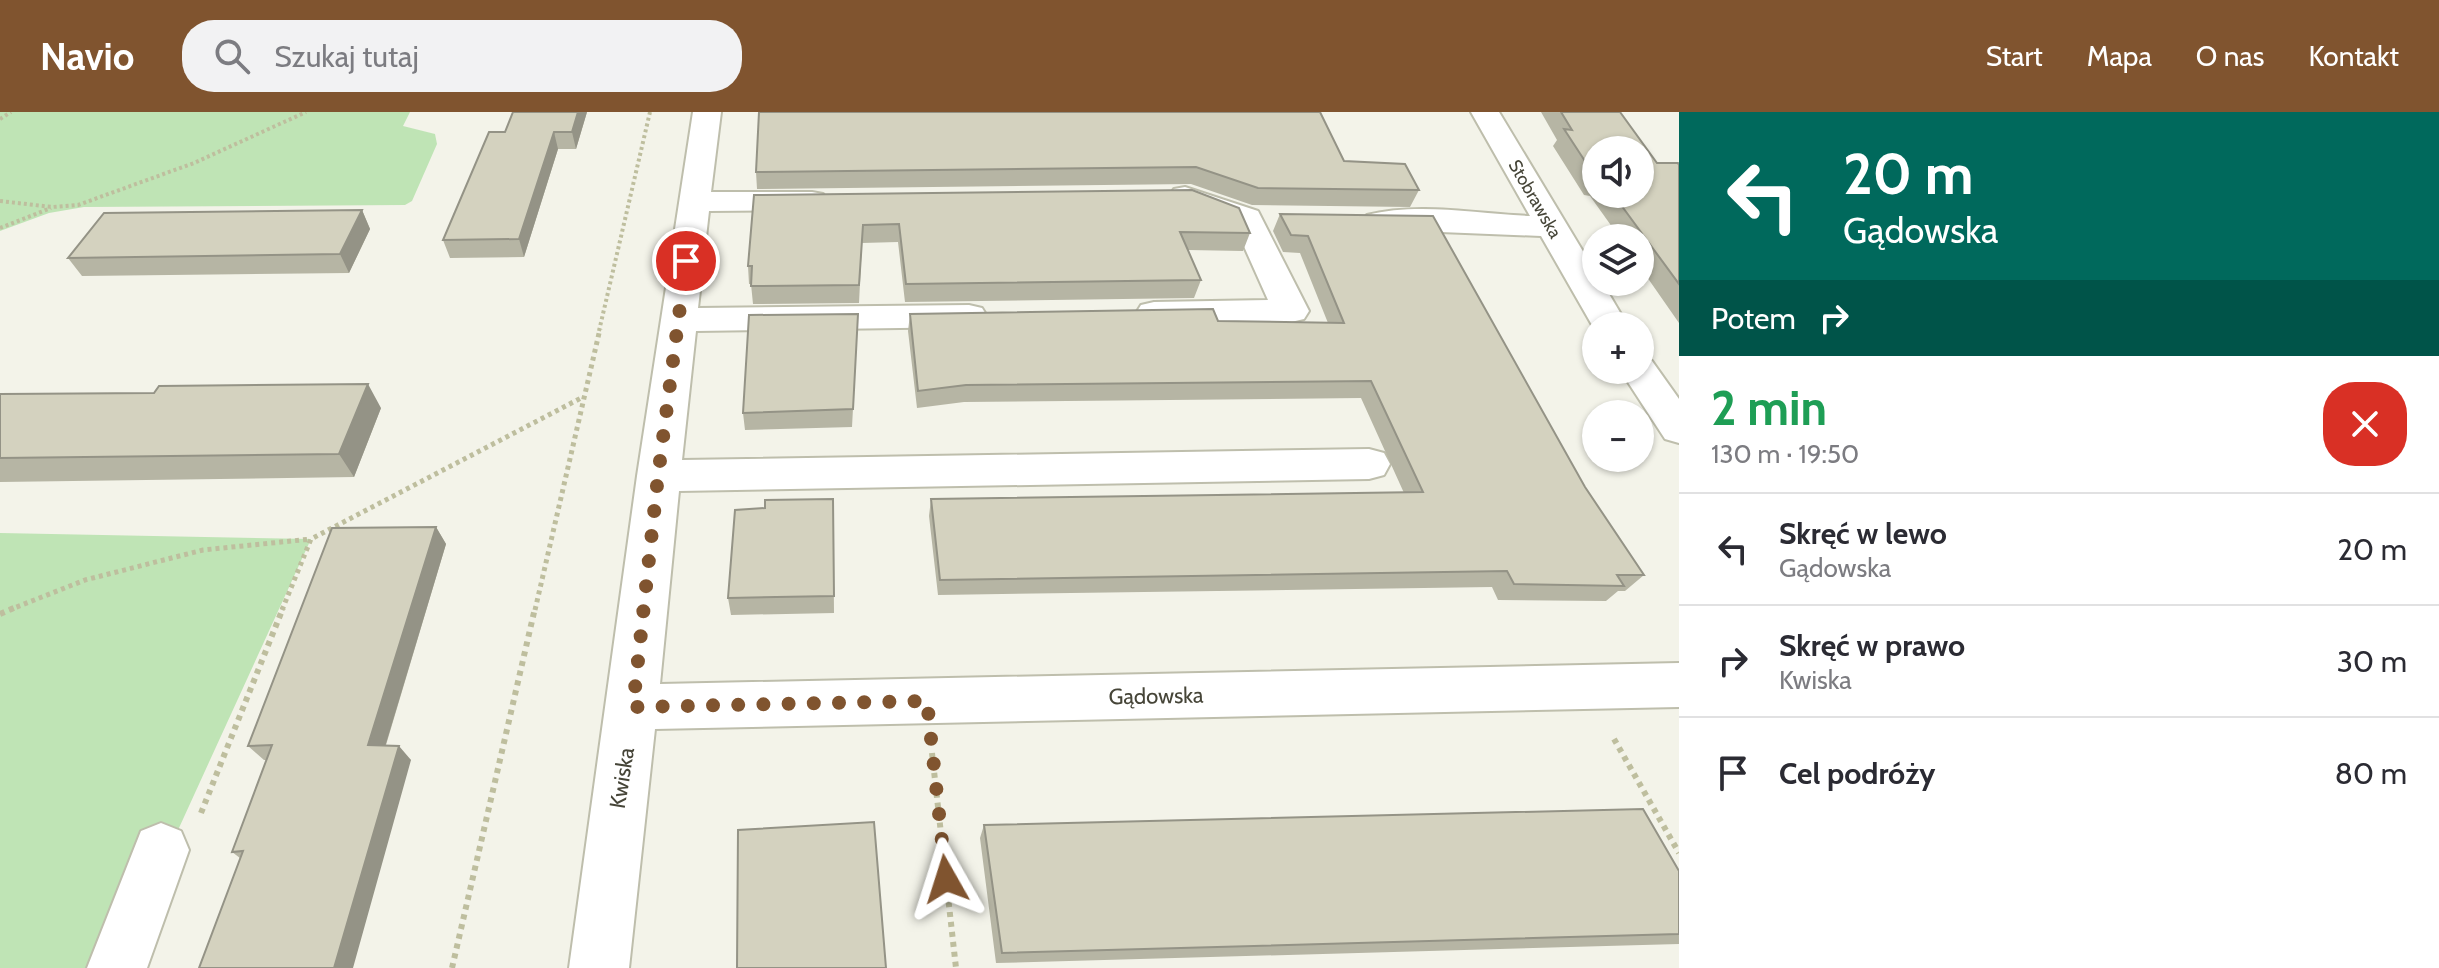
<!DOCTYPE html>
<html lang="pl">
<meta charset="utf-8">
<style>
body{margin:0;font-family:Cabin,sans-serif;background:#f2f2f3;color:#2b2b33;height:100vh;display:flex;flex-direction:column;font-size:30px;white-space:nowrap}
*{box-sizing:border-box;margin:0}
p{font-size:26px;color:#7c7c81}
.icon{flex:none;width:44px;height:44px;fill:none;stroke:currentColor;stroke-width:2;stroke-linecap:round;stroke-linejoin:round}
.map{position:relative;flex:1;overflow:hidden}
.details{display:flex;flex-direction:column;background:#fff;width:760px}
.details>*{flex:none}
.hud{background:#00695c;color:#fff;overflow:hidden}
.buttons{position:absolute;left:1582px;top:24px;display:grid;gap:16px}
.buttons a{display:grid;place-items:center;width:72px;height:72px;border-radius:50%;background:#fff;box-shadow:0 2px 6px #0004;font-size:40px}
.pin{position:absolute;display:grid;place-items:center;width:68px;height:68px;color:#fff;margin:-34px;border:4px solid #fff;border-radius:50%;box-shadow:0 2px 8px #0007}
.me{position:absolute;width:88px;margin:-44px;rotate:354deg;stroke-linejoin:round;filter:drop-shadow(0 0 6px #0008)}
.turn{display:flex;align-items:center;gap:28px;height:168px;padding:0 32px;font-size:36px}
.turn .icon{width:104px;height:104px;stroke-width:2.5}
.turn b{display:block;font-size:56px;line-height:68px}
.then{display:flex;align-items:center;height:76px;padding:0 32px;background:#0003;gap:16px;font-size:30px}
.round{display:grid;place-items:center;flex:none;width:84px;height:84px;border-radius:32px;background:#f2f2f3}
.summary{display:flex;align-items:center;justify-content:space-between;height:136px;padding:0 32px}
h1{font-size:48px;font-weight:800;line-height:60px;color:#1e9e55}
ul{padding:0;list-style:none}
li{display:flex;align-items:center;gap:24px;height:112px;padding:0 32px;border-top:2px solid #e1e1e2}
li div{flex:1}
li b{display:block;font-size:30px}
li em{font-style:normal}
header{display:flex;align-items:center;gap:48px;box-sizing:border-box;height:112px;padding:0 40px;background:#80542f;color:#fff}
header strong{font-size:38px}
nav{display:flex;gap:44px;margin-inline-start:auto;font-size:28px}
.search{width:560px;height:72px;background:#f2f2f3;display:flex;align-items:center;gap:20px;box-sizing:border-box;padding:0 28px;border-radius:32px;color:#7c7c81;font-size:30px}
main{display:flex;flex:1;min-height:0}
.map>svg:first-child{display:block}
</style>
<header>
<strong>Navio</strong>
<div class="search"><svg class="icon" aria-label="search" viewBox="0 0 24 24"><circle cx="10" cy="10" r="6"/><path d="M15 15l6 6"/></svg>Szukaj tutaj</div>
<nav><a>Start</a><a>Mapa</a><a>O nas</a><a>Kontakt</a></nav>
</header>
<main>
<div class="map">
<svg width="1679" height="856" viewBox="0 0 1679 856">
<rect width="100%" height="100%" fill="#f3f3e9"/>
<path fill="#bfe4b5" d="M0 0H410L403 14 435 22 437 32 412 89 405 93 84 95 49 101 0 119Z
M0 421 311 427 115 856H0Z"/>
<g fill="none" stroke-linecap="round" stroke-linejoin="round">
<defs>
<path id="minor" d="M693 0H721L711 80H812L823 82 828 89 823 96 812 98 709 99 698 196 969 193 982 196 987 204 982 212 969 215 696 219 682 348 1369 337 1384 341 1390 352 1384 363 1369 367 679 379 660 572 1679 551V595L655 617 629 856H569L637 364Z
M1471 0H1499L1596 161V170H1602L1628 214H1596V220L1541 124 1367 117 1362 110 1367 103C1418 90 1478 102 1530 104Z
M1185 75 1258 99 1309 199 1304 207 1291 210 1154 212 1141 209 1136 201 1141 193 1154 190 1268 188 1234 112 1174 91 1169 84 1174 77Z
M1640 246 1652 249 1679 287V331L1665 327 1620 258H1640Z
M161 711 181 719 189 738 147 856H87L141 719Z"/>
</defs>
<use href="#minor" stroke="#bebeac" stroke-width="4"/>
<path stroke="#bebe9e" stroke-width="4" stroke-dasharray="3 3" stroke-linecap="butt" d="M0 7 11 0
M0 89 52 95 78 93 194 51 306 0
M0 116 51 96
M599 219 650 0"/>
<path stroke="#bebe9e" stroke-width="5" stroke-dasharray="4 4" stroke-linecap="butt" d="M9 498 85 468 203 438 311 427
M282 498 311 427 583 285
M535 498 600 217"/>
<path stroke="#bebe9e" stroke-width="6" stroke-dasharray="5 5" stroke-linecap="butt" d="M0 502 14 496
M1614 627 1679 741
M932 641 956 856
M201 701 283 496
M452 856 535 496"/>
<use href="#minor" fill="#fff" fill-rule="evenodd"/>
</g>
<path fill="#b6b5a4" fill-rule="evenodd" d="M587 0 576 37H558L524 145 450 146 443 128 505 20Z
M1541 0H1620L1657 51 1679 53V211L1640 155V126H1620L1590 84 1584 83 1553 34 1557 28ZM1596 38 1640 82H1596Z
M1344 49 1419 78 1410 95 1252 93 1191 72 757 77 756 60Z
M754 83 1250 121 1243 139 1188 138 1201 168 1194 186 905 190 898 130 862 131 859 191 753 192 751 172H749L748 154Z
M362 98 370 117 349 161 82 164 68 146Z
M1280 102 1433 104 1585 375 1644 463 1625 479H1618L1606 489 1498 488 1492 475 938 483 929 404 931 387 1404 381 1361 286 964 290 917 296 908 219 910 202 1328 211 1300 141 1283 140 1273 119Z
M858 202 852 315 745 318 743 301Z
M0 282 381 296 354 365 0 370Z
M833 387 834 501 731 503 728 486 765 396Z
M436 415 446 432 386 633 411 648 240 746 232 740 267 648H264L248 634Z
M984 713 1679 759V832L996 851 980 726Z"/>
<path fill="#949386" d="M578 0H587L576 37 572 20Z
M554 20 558 37 524 145 519 127Z
M362 98 370 117 349 161 340 142Z
M368 272 381 296 354 365 339 342Z
M436 415 446 432 381 648 368 633Z
M399 634 411 648 353 856H334Z"/>
<path fill="#d4d2bf" stroke="#949386" stroke-width="2" d="M513 0H578L572 20H554L519 127 443 128 489 20H505Z
M759 0H1320L1344 49 1405 52 1419 78 1258 76 1196 55 756 60Z
M1561 0H1620L1657 51H1678L1679 53V172L1613 82H1640V38H1596V66L1564 17 1572 18Z
M1192 78 1239 96 1250 121 1180 120 1201 168 906 172 899 112 863 113 859 173 751 174 752 154H748L754 83Z
M362 98 340 142 68 146 104 101Z
M1280 102 1433 104 1585 375 1644 463H1617L1624 474 1514 472 1507 459 940 468 931 387 1423 380 1371 269 966 273 918 279 910 202 1213 197 1218 209 1344 211 1308 124 1291 123Z
M858 202 853 297 743 301 749 203Z
M368 272 339 342 0 346V282L154 281 159 274Z
M833 387 834 484 728 486 735 398 765 396V388Z
M436 415 368 633 399 634 334 856H199L243 739 232 740 272 633 248 634 332 416Z
M1643 697 1679 759V822L1002 841 984 713Z
M874 710 886 856H737L738 718Z"/>
<g fill="none" stroke-linecap="round" stroke-linejoin="round">
<path stroke="#80542f" stroke-width="14" stroke-dasharray="0 25.2" d="M686 149 658 364 633 595 927 589 946 767"/>
</g>
<g text-anchor="middle" dominant-baseline="central" stroke-width="8" stroke-linejoin="round" paint-order="stroke">
<g font-size="18" fill="#464538" stroke="#fff">
<text transform="translate(1535 87) rotate(60)">Stobrawska</text>
</g>
<g font-size="22" fill="#464538" stroke="#fff">
<text transform="translate(1156 584) rotate(-1)">Gądowska</text>
<text transform="translate(622 666) rotate(-81)">Kwiska</text>
</g>
</g>
</svg>
<div class="buttons">
<a><svg class="icon" aria-label="sound" viewBox="0 0 24 24"><path d="M4 9h4l5-4v14l-5-4H4zM17 9q2 3 0 6"/></svg></a>
<a><svg class="icon" aria-label="layers" viewBox="0 0 24 24"><path d="M12 4l9 5-9 5-9-5zM3 14l9 5 9-5"/></svg></a>
<a>+</a>
<a>−</a>
</div>
<div class="pin" style="left:686px;top:149px;background:#d93025"><svg class="icon" aria-label="arrive" viewBox="0 0 24 24"><path d="M6 21V4h12l-3 4 3 4H6"/></svg></div>
<svg class="me" style="left:946px;top:767px" viewBox="-20 -20 40 40"><path d="M0-17L14 15 0 8-14 15z" fill="#80542f" stroke="#fff" stroke-width="4"/></svg>
</div>
<section class="details">
<div class="hud">
<div class="turn"><svg class="icon" aria-label="left" viewBox="0 0 24 24"><path d="M17 20v-9H6M10 6l-5 5 5 5"/></svg><div><b>20 m</b>Gądowska</div></div>
<div class="then">Potem<svg class="icon" aria-label="right" viewBox="0 0 24 24"><path d="M7 20v-9h11M14 6l5 5-5 5"/></svg></div>
</div>
<div class="summary"><div><h1>2 min</h1><p>130 m · 19:50</p></div><a class="round" style="background:#d93025;color:#fff"><svg class="icon" aria-label="close" viewBox="0 0 24 24"><path d="M6 6l12 12M18 6L6 18"/></svg></a></div>
<ul>
<li><svg class="icon" aria-label="left" viewBox="0 0 24 24"><path d="M17 20v-9H6M10 6l-5 5 5 5"/></svg><div><b>Skręć w lewo</b><p>Gądowska</p></div><em>20 m</em></li>
<li><svg class="icon" aria-label="right" viewBox="0 0 24 24"><path d="M7 20v-9h11M14 6l5 5-5 5"/></svg><div><b>Skręć w prawo</b><p>Kwiska</p></div><em>30 m</em></li>
<li><svg class="icon" aria-label="arrive" viewBox="0 0 24 24"><path d="M6 21V4h12l-3 4 3 4H6"/></svg><div><b>Cel podróży</b></div><em>80 m</em></li>
</ul>
</section>
</main>
